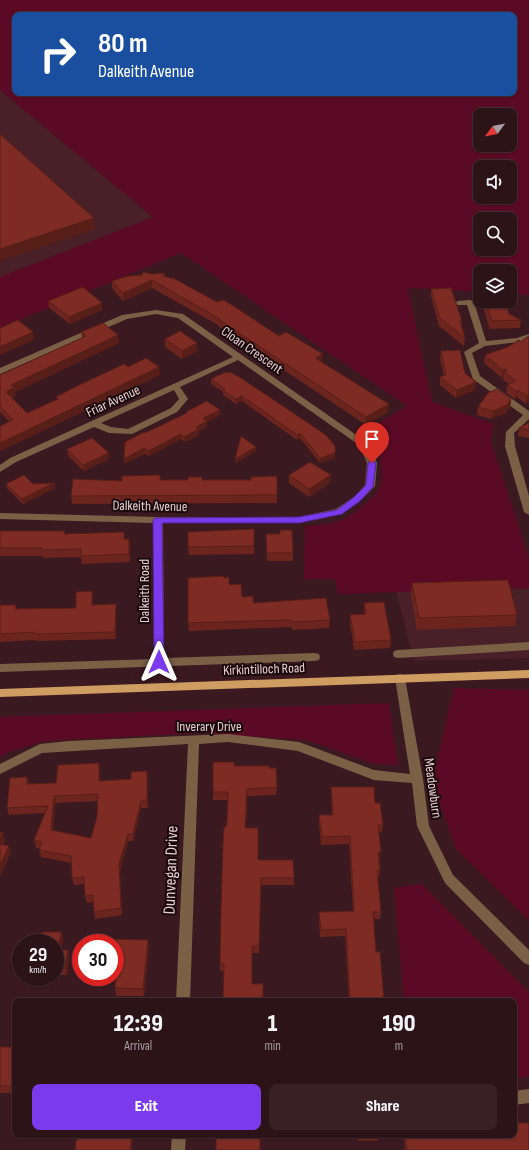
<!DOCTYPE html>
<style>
body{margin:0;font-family:"Sofia Sans Condensed",sans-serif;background:#382025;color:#f1f3f6;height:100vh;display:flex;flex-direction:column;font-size:15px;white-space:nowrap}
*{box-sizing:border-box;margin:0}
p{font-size:13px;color:#a69ea2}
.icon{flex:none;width:22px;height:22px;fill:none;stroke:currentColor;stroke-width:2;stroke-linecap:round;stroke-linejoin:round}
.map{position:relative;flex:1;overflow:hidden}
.sheet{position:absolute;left:12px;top:998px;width:505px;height:140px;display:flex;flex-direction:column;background:#2c1318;border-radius:8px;box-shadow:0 1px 3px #0004,0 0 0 1px #483237}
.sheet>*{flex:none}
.hud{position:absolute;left:12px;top:12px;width:505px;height:84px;border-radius:8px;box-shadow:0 1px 3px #0004,0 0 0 1px #483237;background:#1a4fa0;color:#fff;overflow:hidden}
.needle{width:26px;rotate:238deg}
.buttons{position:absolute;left:473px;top:108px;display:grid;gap:8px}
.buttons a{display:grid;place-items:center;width:44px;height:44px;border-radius:8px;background:#2c1318;box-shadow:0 1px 3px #0004,0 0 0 1px #483237;font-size:20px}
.speed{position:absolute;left:12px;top:934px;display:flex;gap:8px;font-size:20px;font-weight:700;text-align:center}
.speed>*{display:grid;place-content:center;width:52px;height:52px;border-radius:50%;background:#2c1318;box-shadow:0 1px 3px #0004,0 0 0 1px #483237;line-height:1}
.speed small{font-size:10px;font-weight:400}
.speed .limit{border:6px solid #d22;background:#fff;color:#111}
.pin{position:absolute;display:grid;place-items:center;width:34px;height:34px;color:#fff;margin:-41px -17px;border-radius:50% 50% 50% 0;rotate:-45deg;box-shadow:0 0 4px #0007}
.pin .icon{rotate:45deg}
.me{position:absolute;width:44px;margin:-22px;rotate:0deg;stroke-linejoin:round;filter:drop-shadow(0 0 3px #0008)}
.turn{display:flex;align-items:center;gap:14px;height:84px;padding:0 20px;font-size:18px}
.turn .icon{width:52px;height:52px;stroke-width:2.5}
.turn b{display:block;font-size:28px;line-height:34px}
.eta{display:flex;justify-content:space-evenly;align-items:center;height:68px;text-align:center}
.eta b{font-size:24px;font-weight:800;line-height:28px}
.cta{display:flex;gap:8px;margin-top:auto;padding:8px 20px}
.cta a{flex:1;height:46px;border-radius:8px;background:#7c3aed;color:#fff;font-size:16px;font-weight:800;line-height:46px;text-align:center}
.cta a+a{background:#382025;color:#f1f3f6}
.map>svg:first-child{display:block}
</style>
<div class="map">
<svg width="529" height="1150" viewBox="0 0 529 1150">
<rect width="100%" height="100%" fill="#3b1920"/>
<path fill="#491f28" d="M0 90 153 217 0 283Z
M529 588V658L414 661 396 592Z"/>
<path fill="#5a0a24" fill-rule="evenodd" d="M0 0H529V295L510 294V271H480V292L408 288 432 402 494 424 491 441 529 558V588L338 594 335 579H304L305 526 329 524 344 519 355 512 375 495 382 481 380 453 363 432 407 406 181 253 0 328V277L153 217 0 90ZM15 15H514V93H15ZM480 115H510V145H480ZM480 167H510V197H480ZM480 219H510V249H480Z
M454 688 529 690V921L456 849 432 782Z
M389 703 398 765 374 764 307 740 197 733 46 741 9 752 0 757V717Z
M422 884 529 992V1076L514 1079V1001H404L394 888Z"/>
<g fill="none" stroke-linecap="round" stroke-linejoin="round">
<path fill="#7a6146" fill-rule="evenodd" d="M470 300 474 302 486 341 517 338 529 334V339L519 342 485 346 472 353 480 376 529 411V419L514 433 515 446 529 496V515L524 512 505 446 506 432 523 415 473 379 464 352 479 343 467 305H458L454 303 458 301Z
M156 310 183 314 365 441 373 452 377 463 375 486 360 501 342 514 299 523H163L164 658 315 653 319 654 320 657 319 660 315 661 0 672V664L154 659 153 523 0 519V513L158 517H299L336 509 354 497 365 485 367 463 359 445 238 360 180 387 188 399 177 412 132 434 109 433 94 427 16 462 0 472V465L10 458 233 357 178 318 156 314 127 319 0 374V368L122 315ZM174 390 179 399 171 408 128 429 111 427 101 423Z
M529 642V650L398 658 394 657 393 654 394 651 398 650Z
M400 674 404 675 405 678 423 779 429 826 453 875 529 950V965L524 963 445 883 417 826 412 783 374 780 298 751 228 742 199 744 190 1001H176L188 744 42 753 0 774V764L40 744 69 741 228 734 299 742 374 770 410 774 395 678 396 675Z
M529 1089V1103L514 1105V1091Z
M172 1135H186L185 1150H171Z"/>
<path fill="#cf9c61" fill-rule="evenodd" d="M529 670V678L0 697V689Z"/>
</g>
<path fill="#6c251e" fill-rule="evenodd" d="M165 277 279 336 322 362 388 412 366 425 218 326V325L152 288 123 301 112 288V281Z
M431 289 462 321 461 326 465 338 464 346 439 326 431 296Z
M48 301 102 303V310L70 324 49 308Z
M481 301H505L509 314 521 320 520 328 490 329Z
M81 332 119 343 15 392 16 396 12 398 27 413 57 399 56 397 128 367 160 375 0 451V426L9 422 0 412V375L82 338Z
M529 336V402L526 404 517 397 515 399 506 393 507 385 509 384 503 380 504 377 502 378 484 363 485 355 520 342Z
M165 339 197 343V351L182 359 165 347Z
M441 351 465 373 476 382 475 390 456 398 440 385V377L444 376 440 358Z
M226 372 335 458 320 463 300 438 297 440 242 401 236 404 223 395V392L211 384V379Z
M511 399 510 407 506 413 491 419 477 415 478 407Z
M186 412 220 415 207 422V427L199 431V435L185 442 181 439 149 456 145 454 124 464V459L145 433 186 414Z
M529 423V438L518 436 519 428Z
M67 449 109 453V459L84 471 68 456Z
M289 475 330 483 309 497 289 483Z
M277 476V503L72 504 71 496 122 481 251 480Z
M54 483 55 488 23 504 7 488 6 484Z
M254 529V554L189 555 188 547Z
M0 531H64L65 534 125 539 130 547V562L82 564 81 557 43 558V556H0Z
M266 534H280L293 553V561H267Z
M412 583 517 615 515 626 417 630 411 595Z
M229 585 242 597 253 603 330 620 329 628 292 630 291 627 189 631 188 623Z
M92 591 93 598V605L116 604V639L35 641V640L0 642V605H16V609L76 608Z
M364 603 391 640 390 648 354 650 350 623V615L364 614Z
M234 766 269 768 277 787 276 795 247 796 246 828 258 860 294 878V885H261L259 953H252V984L263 1001 224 971H220V964L228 800H213V792Z
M100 771V781L148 778V808H141L133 841H128L120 871 122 915 95 919 93 902 87 903 85 896V884L74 885 72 878V863L41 857 39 850 40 848H36L34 840 45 813 9 815 7 808 29 784 56 783ZM97 801V817L91 838 53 831 55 803Z
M331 787 375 803 383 825 382 832H379L380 859H379L380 869 379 877H378L381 912 380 919H373L376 952 384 1001H349L345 936 320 937 319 920V912L353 911 349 844 321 845 319 823V815H332L331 795Z
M42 932H61L63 940 61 950H68L69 957 67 975H55V943H21V975H17L15 967 19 941 40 942Z
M115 943 149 947 144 996H116L115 988 118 965H115Z
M0 1047H15V1093H0Z
M357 1135H386L377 1141H358Z
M404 1135H514L529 1150H405Z"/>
<path fill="#581e18" d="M94 218 95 229 0 261V249Z
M152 280V288L123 301V293Z
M102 303V310L70 324 69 317Z
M33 332 34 340 0 355V347Z
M118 335 119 343 15 392 16 396 7 399 6 392 11 385Z
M197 343V351L182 359V351Z
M323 354 322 362 315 366V358Z
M159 367 160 375 0 451V443Z
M507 369 505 372 504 377 502 378 503 370Z
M476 382 475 390 456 398 457 390Z
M518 390 517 397 515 399 517 392Z
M529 395V402L526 404 527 396Z
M242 396V401L236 404V399Z
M511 399 510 407 506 413 491 419 493 411Z
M389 404 388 412 366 425V417Z
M220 410V415L207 422V427L199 431V435L185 442 184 437 196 427 203 418Z
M300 433V438L297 440V435Z
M181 434V439L149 456 148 451Z
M256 447V451L235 464V459Z
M144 448 145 454 124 464V459Z
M109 453V459L84 471 83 465Z
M335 453V458L320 463V458Z
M331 475 330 483 309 497V489Z
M54 483 55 488 23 504 22 499Z
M129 539 130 547V562L129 554Z
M92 591 93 598V612L92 605Z
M116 604V639L115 632Z
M99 763 100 771V788L99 781Z
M147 771 148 778V808L147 800Z
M27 777 29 784H27Z
M247 789V796L245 836V828Z
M54 796 55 803 53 838 51 830Z
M141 801V808L133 841V834Z
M3 833 5 840 0 851V839Z
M128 834V841L120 871 122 915 121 908 119 864Z
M9 846 11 853 0 877V865Z
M378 852H381L380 859 377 860Z
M61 932 63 940 60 957 58 950Z
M148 940 149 947 144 996 143 989Z
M68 950 69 957 67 975 65 968Z
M132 1135H133L132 1150H130Z
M378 1135H386L377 1141Z"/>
<path fill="#7d2b23" stroke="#581e18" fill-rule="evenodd" d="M0 134 94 218 0 249Z
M143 272 152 274 164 273 165 275 162 276 175 279 217 302 223 300 232 305 279 336 286 332 323 354 315 358 389 404 366 417 218 319H220L152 280 123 293 112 281 128 276 142 275Z
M83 287 102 303 69 317 48 301Z
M451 288 462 321H460L465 338 440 318 431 289Z
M485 301H505L509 314 521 320 492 321Z
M18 320 33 332 0 347V328Z
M103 323 118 335 11 385 14 388 6 392 27 413 58 399 56 397 77 386 124 364 128 367 146 358 159 367 0 443V426L13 420 0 406V375L86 336 81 332Z
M180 331 197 343 182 351 165 339Z
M529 336V395L527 396 518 390 517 392 507 385 516 381 505 372 507 369 503 370 485 355 508 347 519 340 520 342Z
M460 350 465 373 476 382 457 390 440 377 446 375 441 351Z
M226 372 228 373 230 372 237 376H238L326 435 335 446V453L320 458 300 433 297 435 242 396 236 399 223 390 225 389 211 379Z
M497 389 511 399 507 405 493 411 478 407 488 393Z
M207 401 220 410 203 418 207 421 196 427 199 429 184 437 181 434 148 451 144 448 124 459 125 442 144 432 145 433 187 413 186 412Z
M529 423V430L519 428Z
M241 436 256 447 235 459Z
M92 438 109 453 83 465 67 449Z
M310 462 331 475 309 489 289 475Z
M24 475 33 484 54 483 22 499 6 484Z
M160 475V480H188V477H202V480H251V477L277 476V495L71 496 73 479 122 481V476Z
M254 529V546L188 547V532Z
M280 530H292L293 553H267L266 534H280Z
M0 531H64V534L124 532V539H129V554L81 556V549L42 550V548H0Z
M224 576V578L229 577V585L241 584 242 597 253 596V603L326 598 330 620 292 622 291 620 188 623V578Z
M508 580 517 615 419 618 412 583Z
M92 591V605L116 604 115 632 34 634V632L0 634V605H16L15 609 76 608V592Z
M384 602 391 640 355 642 350 615 366 614 364 603Z
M213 762H234V766H269V768H276L277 787 247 789 245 828H258V860H293L294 878H261L259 946H252V984H263V1001H223L224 964H220L221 910 223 844 224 827H226L227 822 228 792H213Z
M99 763V781L131 779V772L147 771V800L141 801 133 834H128L119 864 121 908 94 912 93 895 85 896 84 877 72 878 71 856 39 850 42 842 34 840 48 806 7 808 10 778 27 777V784L56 783 58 765ZM98 794 97 817 91 838 51 830 54 796Z
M331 787H374L375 803H380L383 825H378L381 852H378L380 869 377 870 381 912H373L376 952H380L384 1001H350L346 929 321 930 319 912 354 911 350 836 322 837 319 815H333Z
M0 832 3 833 0 839Z
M0 844 9 846 0 865Z
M42 932H61L58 950H68L65 968H55V943H21V967H15L19 941 40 942Z
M106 939 148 940 143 989 115 988 118 957H115V943H106Z
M0 1047H15V1077L14 1086H0Z
M514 1123H529V1150H407L405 1135H514Z
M81 1135H132L130 1150H75L76 1141Z
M216 1135H260V1150H216Z"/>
<path fill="#7c3aed" stroke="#51269a" d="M372 460 376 463 373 487 360 501 342 514 299 523H162L164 662 162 665H155L154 662 153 520 155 518 299 517 337 510 354 497 366 485 368 463Z"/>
<g text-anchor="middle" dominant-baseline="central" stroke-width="4" stroke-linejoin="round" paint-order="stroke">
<g font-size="14" fill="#e6ced2" stroke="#19090c">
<text transform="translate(252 350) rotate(35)">Cloan Crescent</text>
<text transform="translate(113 401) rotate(-25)">Friar Avenue</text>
<text transform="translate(150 506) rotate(1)">Dalkeith Avenue</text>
<text transform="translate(144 591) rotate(-90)">Dalkeith Road</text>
<text transform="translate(264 669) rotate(-2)">Kirkintilloch Road</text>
<text x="209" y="726">Inverary Drive</text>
<text transform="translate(433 788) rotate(82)">Meadowburn</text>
</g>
<g font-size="17" fill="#e6ced2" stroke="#19090c">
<text transform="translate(171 870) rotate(-88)">Dunvegan Drive</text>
</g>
</g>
</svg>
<div class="buttons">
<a><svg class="needle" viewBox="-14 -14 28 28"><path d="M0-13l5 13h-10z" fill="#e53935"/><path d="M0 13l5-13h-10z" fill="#a69ea2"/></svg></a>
<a><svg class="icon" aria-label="sound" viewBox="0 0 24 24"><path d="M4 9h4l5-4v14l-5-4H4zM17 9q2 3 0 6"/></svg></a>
<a><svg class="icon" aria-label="search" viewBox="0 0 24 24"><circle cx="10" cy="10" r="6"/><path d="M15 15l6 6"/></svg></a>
<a><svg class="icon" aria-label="layers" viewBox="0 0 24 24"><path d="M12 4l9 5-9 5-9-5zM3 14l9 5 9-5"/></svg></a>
</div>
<div class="speed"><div>29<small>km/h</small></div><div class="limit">30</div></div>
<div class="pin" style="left:372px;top:463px;background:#d93025"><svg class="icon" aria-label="arrive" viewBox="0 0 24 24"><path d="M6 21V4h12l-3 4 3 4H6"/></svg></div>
<svg class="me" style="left:159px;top:662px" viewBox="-20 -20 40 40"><path d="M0-17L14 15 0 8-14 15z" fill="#7c3aed" stroke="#fff" stroke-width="4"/></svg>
<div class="hud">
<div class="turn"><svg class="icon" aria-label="right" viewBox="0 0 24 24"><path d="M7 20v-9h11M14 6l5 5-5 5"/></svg><div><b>80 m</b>Dalkeith Avenue</div></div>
</div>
<section class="sheet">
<div class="eta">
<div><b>12:39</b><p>Arrival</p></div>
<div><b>1</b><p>min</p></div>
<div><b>190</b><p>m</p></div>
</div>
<div class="cta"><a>Exit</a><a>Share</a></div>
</section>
</div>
